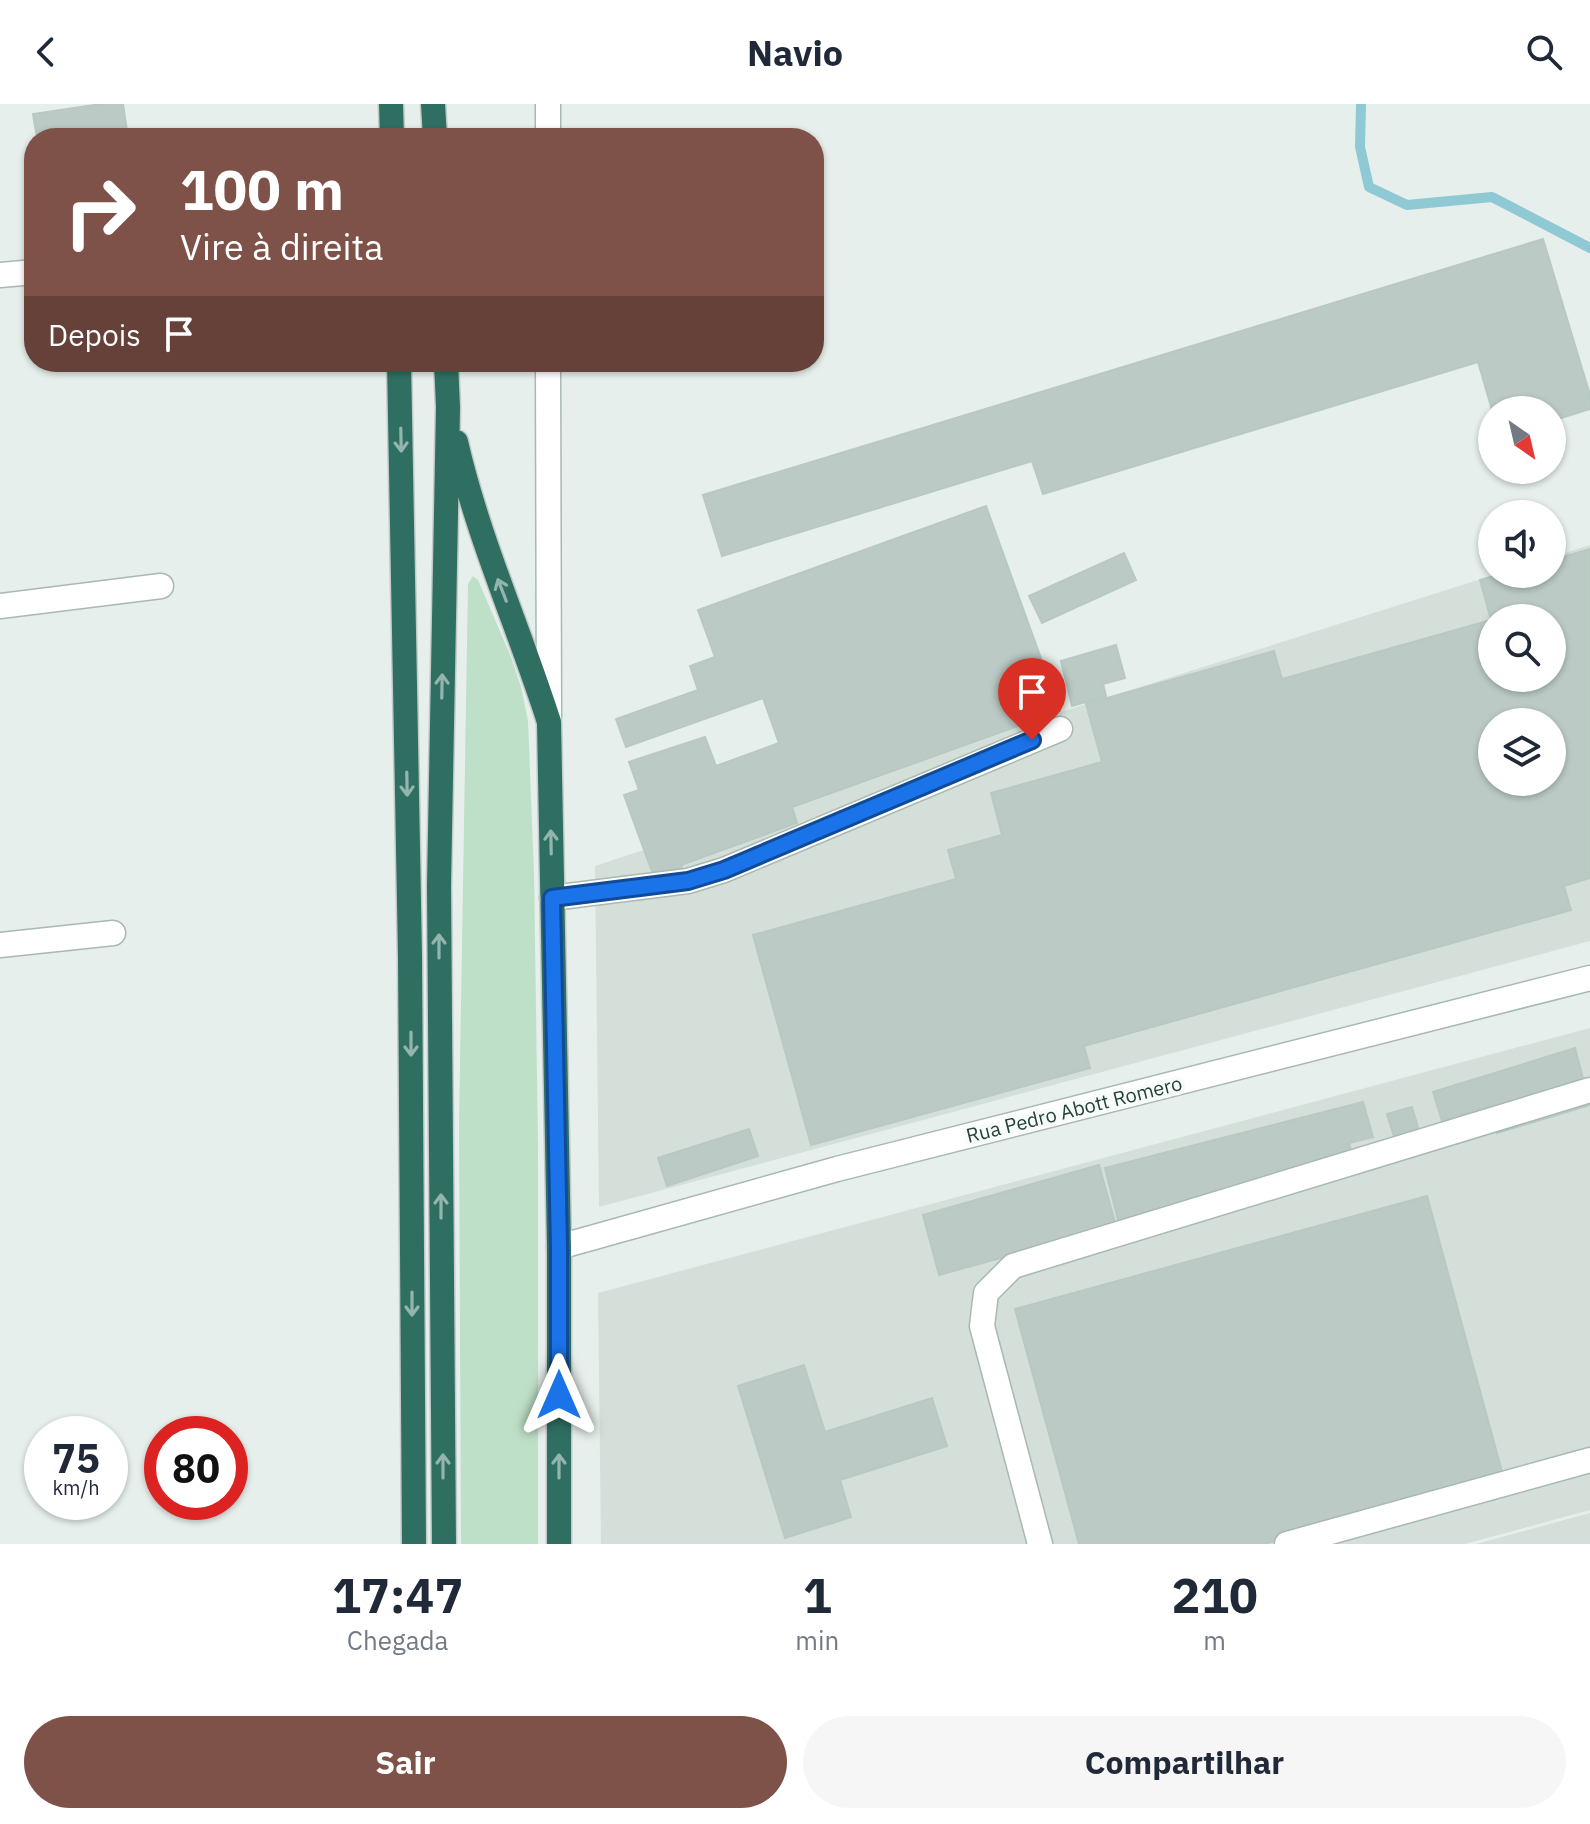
<!DOCTYPE html>
<html lang="pt">
<meta charset="utf-8">
<style>
body{margin:0;font-family:"IBM Plex Sans",sans-serif;background:#f6f6f7;color:#1f2937;height:100vh;display:flex;flex-direction:column;font-size:30px;white-space:nowrap}
*{box-sizing:border-box;margin:0}
p{font-size:26px;color:#747a83}
.icon{flex:none;width:44px;height:44px;fill:none;stroke:currentColor;stroke-width:2;stroke-linecap:round;stroke-linejoin:round}
.map{position:relative;height:1440px;overflow:hidden}
.side{display:flex;flex-direction:column;background:#fff;flex:1}
.side>*{flex:none}
.banner{position:absolute;left:24px;top:24px;width:800px;height:244px;border-radius:32px;box-shadow:0 2px 6px #0004;background:#7f5249;color:#fff;overflow:hidden}
.needle{width:52px;rotate:146deg}
.fabs{position:absolute;left:1478px;top:292px;display:grid;gap:16px}
.fabs a{display:grid;place-items:center;width:88px;height:88px;border-radius:50%;background:#fff;box-shadow:0 2px 6px #0004;font-size:40px}
.speed{position:absolute;left:24px;top:1312px;display:flex;gap:16px;font-size:40px;font-weight:700;text-align:center}
.speed>*{display:grid;place-content:center;width:104px;height:104px;border-radius:50%;background:#fff;box-shadow:0 2px 6px #0004;line-height:1}
.speed small{font-size:20px;font-weight:400}
.speed .limit{border:12px solid #d22;background:#fff;color:#111}
.pin{position:absolute;display:grid;place-items:center;width:68px;height:68px;color:#fff;margin:-82px -34px;border-radius:50% 50% 50% 0;rotate:-45deg;box-shadow:0 0 8px #0007}
.pin .icon{rotate:45deg}
.me{position:absolute;width:88px;margin:-44px;rotate:0deg;stroke-linejoin:round;filter:drop-shadow(0 0 6px #0008)}
.turn{display:flex;align-items:center;gap:28px;height:168px;padding:0 24px;font-size:36px}
.turn .icon{width:104px;height:104px;stroke-width:2.5}
.turn b{display:block;font-size:56px;line-height:68px}
.then{display:flex;align-items:center;height:76px;padding:0 24px;background:#0003;gap:16px;font-size:30px}
.eta{display:flex;justify-content:space-evenly;align-items:center;height:136px;text-align:center}
.eta b{font-size:48px;font-weight:700;line-height:56px}
.button{display:flex;gap:16px;margin-top:auto;padding:16px 24px}
.button a{flex:1;height:92px;border-radius:48px;background:#7f5249;color:#fff;font-size:32px;font-weight:700;line-height:92px;text-align:center}
.button a+a{background:#f6f6f7;color:#1f2937}
header{display:flex;justify-content:space-between;align-items:center;height:104px;padding:0 24px;background:#fff;font-size:36px;font-weight:700}
.map>svg:first-child{display:block}
</style>
<header><svg class="icon" aria-label="back" viewBox="0 0 24 24"><path d="M15 5l-7 7 7 7"/></svg>Navio<svg class="icon" aria-label="search" viewBox="0 0 24 24"><circle cx="10" cy="10" r="6"/><path d="M15 15l6 6"/></svg></header>
<div class="map">
<svg width="1590" height="1440" viewBox="0 0 1590 1440">
<rect width="100%" height="100%" fill="#e6efeb"/>
<path fill="#d4dfda" fill-rule="evenodd" d="M1590 441V837L599 1103 595 762 1086 600 1497 470H1552V453ZM1492 514H1552V574H1492ZM1492 618H1552V678H1492Z
M1590 924V1406L1465 1440H601L598 1189Z
M1590 1409V1440H1476Z"/>
<path fill="#bfe0c8" d="M473 472 478 476 511 553 521 583 528 617 534 770 538 1040V1440H461L459 1021 468 480Z"/>
<g fill="none" stroke-linecap="round" stroke-linejoin="round">
<path stroke="#8ec9d4" stroke-width="10" d="M1361 0 1360 43 1369 83 1407 101 1492 93 1590 144"/>
</g>
<path fill="#bbcac4" stroke="#b8c9c2" stroke-width="2" fill-rule="evenodd" d="M101 0H123L128 34H37L33 10Z
M1543 135 1590 291V305L1552 317V306H1492L1478 258 1043 390 1032 357 722 452 703 391Z
M986 402 1060 607 792 703 797 719 681 761 686 774 658 784 624 691 639 686 629 658 705 633 716 662 779 639 763 594 626 643 616 615 698 586 690 562 715 553 698 506Z
M1590 445V774L1564 782 1571 806 1084 942 1090 964 811 1041 753 831 956 775 948 746 1002 731 991 689 1102 658 1086 600 1274 547 1282 575 1491 516 1480 476 1501 470H1552V456ZM1492 514H1552V574H1492ZM1492 618H1552V678H1492Z
M1124 449 1136 476 1042 519 1029 492Z
M1116 541 1125 574 1103 580 1106 592 1072 602 1061 557Z
M1575 944 1590 1001 1497 1029 1489 1002 1444 1016 1450 1034 1399 1049 1387 1010 1412 1003 1422 1037 1446 1030 1433 988Z
M1363 998 1373 1033 1349 1039 1354 1060 1119 1120 1105 1064Z
M749 1025 758 1052 667 1082 658 1054Z
M1099 1061 1116 1122 939 1171 923 1111Z
M1427 1092 1504 1375 1264 1440H1079L1015 1205Z
M804 1261 825 1328 932 1294 947 1342 840 1376 851 1413 785 1434 738 1282Z"/>
<g fill="none" stroke-linecap="round" stroke-linejoin="round">
<defs>
<path id="minor" d="M548 0V34
M0 171 34 168
M548 258 549 612
M0 502 161 482
M552 794 688 777 724 766 1060 625
M0 841 113 829
M559 1143 837 1065 1590 874
M1040 1440 982 1222 986 1189 1013 1162 1590 986
M1287 1440 1590 1356"/>
<path id="highway" d="M391 0 392 34
M433 0 435 34
M399 258 410 852 414 1440
M456 338C478 434 519 524 549 618L559 1143V1440
M444 1440 439 781 448 303 446 258"/>
</defs>
<use href="#minor" stroke="#a8b8b2" stroke-width="27"/>
<use href="#highway" stroke="#c2cac8" stroke-width="27"/>
<use href="#minor" stroke="#fff" stroke-width="24"/>
<use href="#highway" stroke="#2f6f62" stroke-width="24"/>
</g>
<defs><path id="oneway-shaft" d="M-6 0H5M1.5-3L5.5 0L1.5 3" fill="none" stroke-width="1.6" stroke-linecap="round" stroke-linejoin="round" transform="scale(2)"/></defs>
<g stroke="#93b5ae">
<use href="#oneway-shaft" transform="translate(401 336) rotate(89)"/>
<use href="#oneway-shaft" transform="translate(502 486) rotate(-111)"/>
<use href="#oneway-shaft" transform="translate(442 582) rotate(-89)"/>
<use href="#oneway-shaft" transform="translate(407 680) rotate(89)"/>
<use href="#oneway-shaft" transform="translate(551 738) rotate(-91)"/>
<use href="#oneway-shaft" transform="translate(439 842) rotate(-90)"/>
<use href="#oneway-shaft" transform="translate(411 940) rotate(90)"/>
<use href="#oneway-shaft" transform="translate(441 1102) rotate(-90)"/>
<use href="#oneway-shaft" transform="translate(412 1200) rotate(90)"/>
<use href="#oneway-shaft" transform="translate(443 1362) rotate(-90)"/>
<use href="#oneway-shaft" transform="translate(559 1362) rotate(-90)"/>
</g>
<g fill="none" stroke-linecap="round" stroke-linejoin="round">
<defs>
<path id="route" d="M559 1291V1143L552 794 688 777 724 766 1032 636"/>
</defs>
<use href="#route" stroke="#114b97" stroke-width="20"/>
<use href="#route" stroke="#1a73e8" stroke-width="14"/>
</g>
<g text-anchor="middle" dominant-baseline="central" stroke-width="8" stroke-linejoin="round" paint-order="stroke">
<g font-size="20" fill="#24423a" stroke="#f7fbf9">
<text transform="translate(1074 1005) rotate(-14)">Rua Pedro Abott Romero</text>
</g>
</g>
</svg>
<div class="fabs">
<a><svg class="needle" viewBox="-14 -14 28 28"><path d="M0-13l5 13h-10z" fill="#e53935"/><path d="M0 13l5-13h-10z" fill="#747a83"/></svg></a>
<a><svg class="icon" aria-label="sound" viewBox="0 0 24 24"><path d="M4 9h4l5-4v14l-5-4H4zM17 9q2 3 0 6"/></svg></a>
<a><svg class="icon" aria-label="search" viewBox="0 0 24 24"><circle cx="10" cy="10" r="6"/><path d="M15 15l6 6"/></svg></a>
<a><svg class="icon" aria-label="layers" viewBox="0 0 24 24"><path d="M12 4l9 5-9 5-9-5zM3 14l9 5 9-5"/></svg></a>
</div>
<div class="speed"><div>75<small>km/h</small></div><div class="limit">80</div></div>
<div class="pin" style="left:1032px;top:636px;background:#d93025"><svg class="icon" aria-label="arrive" viewBox="0 0 24 24"><path d="M6 21V4h12l-3 4 3 4H6"/></svg></div>
<svg class="me" style="left:559px;top:1291px" viewBox="-20 -20 40 40"><path d="M0-17L14 15 0 8-14 15z" fill="#1a73e8" stroke="#fff" stroke-width="4"/></svg>
<div class="banner">
<div class="turn"><svg class="icon" aria-label="right" viewBox="0 0 24 24"><path d="M7 20v-9h11M14 6l5 5-5 5"/></svg><div><b>100 m</b>Vire à direita</div></div>
<div class="then">Depois<svg class="icon" aria-label="arrive" viewBox="0 0 24 24"><path d="M6 21V4h12l-3 4 3 4H6"/></svg></div>
</div>
</div>
<section class="side">
<div class="eta">
<div><b>17:47</b><p>Chegada</p></div>
<div><b>1</b><p>min</p></div>
<div><b>210</b><p>m</p></div>
</div>
<div class="button"><a>Sair</a><a>Compartilhar</a></div>
</section>
